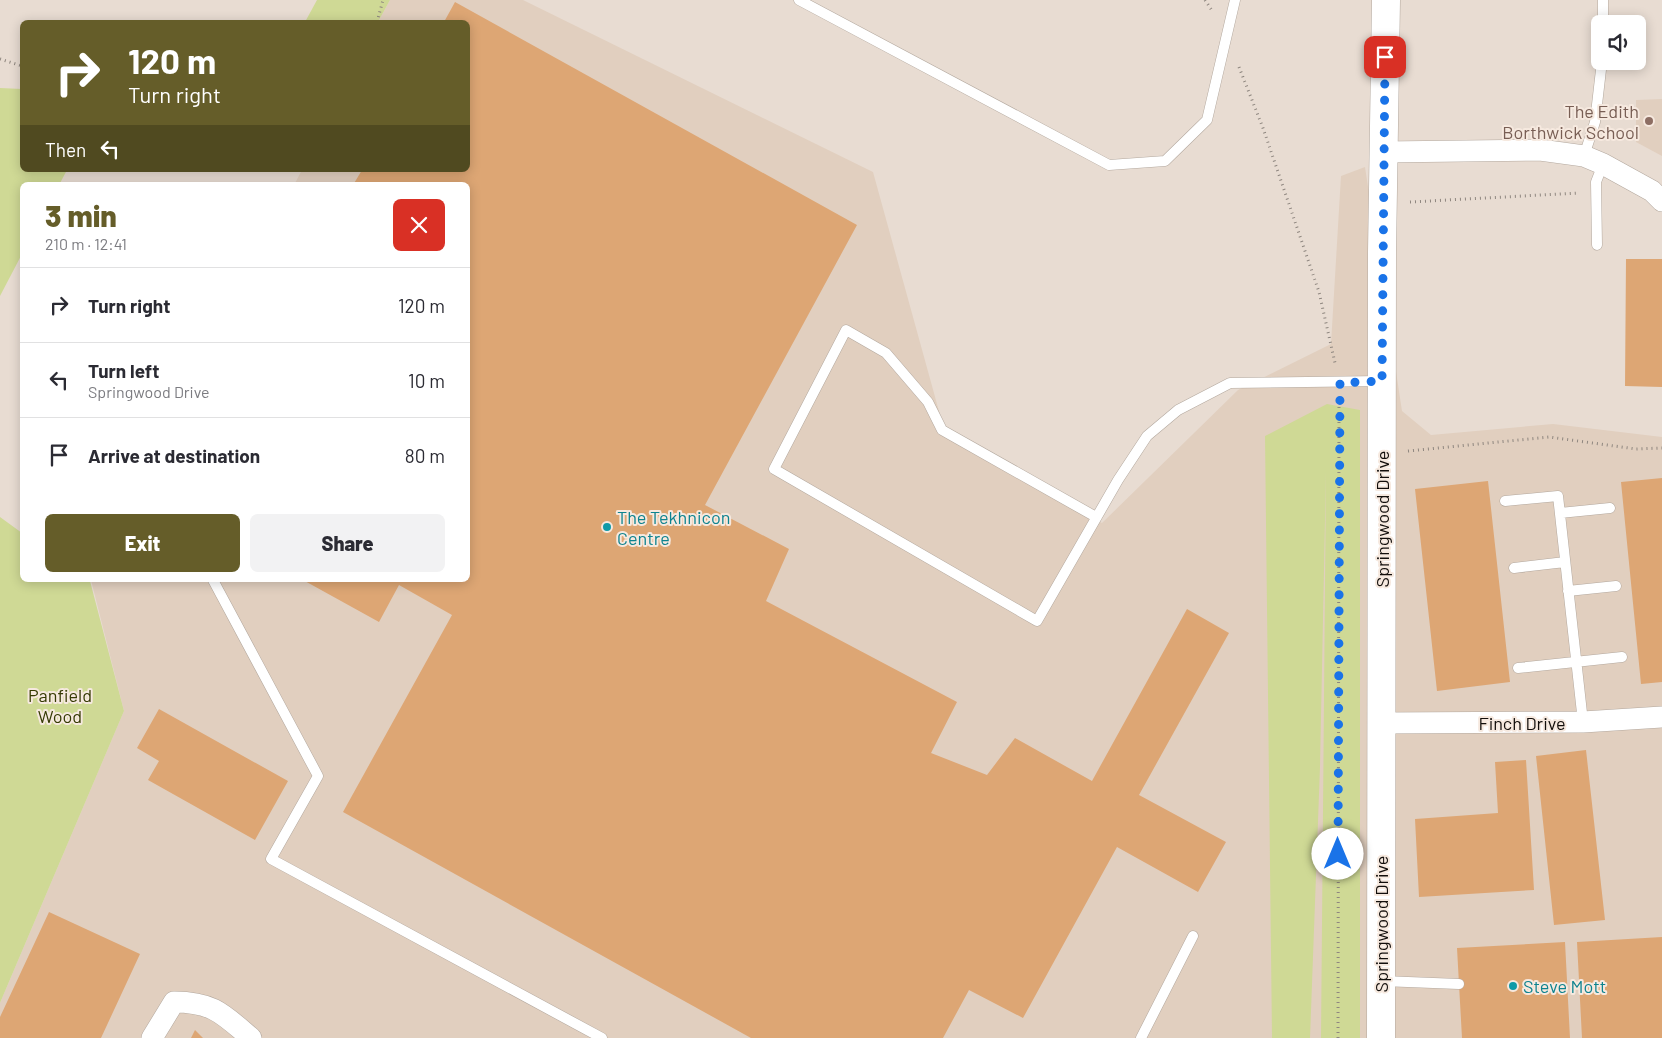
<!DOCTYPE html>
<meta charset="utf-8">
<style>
body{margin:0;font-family:Barlow,sans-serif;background:#f2f2f3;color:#2b2b33;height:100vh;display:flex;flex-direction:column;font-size:19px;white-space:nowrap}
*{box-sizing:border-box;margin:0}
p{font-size:16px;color:#7c7c81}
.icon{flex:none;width:28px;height:28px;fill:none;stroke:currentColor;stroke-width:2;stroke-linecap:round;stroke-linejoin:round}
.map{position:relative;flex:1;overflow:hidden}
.details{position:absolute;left:20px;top:182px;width:450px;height:400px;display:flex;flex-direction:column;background:#fff;border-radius:8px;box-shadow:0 2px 12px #0003}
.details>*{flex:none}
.top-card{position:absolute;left:20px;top:20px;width:450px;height:152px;border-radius:8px;box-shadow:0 2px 12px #0003;background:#655d29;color:#fff;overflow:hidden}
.controls{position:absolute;left:1591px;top:15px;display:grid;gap:10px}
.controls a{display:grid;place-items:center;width:55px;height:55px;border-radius:8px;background:#fff;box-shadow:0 2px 12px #0003;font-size:25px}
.pin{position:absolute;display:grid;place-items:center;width:42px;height:42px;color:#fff;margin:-21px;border-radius:10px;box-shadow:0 2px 8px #0006}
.me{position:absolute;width:55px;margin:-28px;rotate:0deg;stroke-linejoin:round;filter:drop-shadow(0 0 4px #0008)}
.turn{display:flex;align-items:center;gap:18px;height:105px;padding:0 25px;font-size:22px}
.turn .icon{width:65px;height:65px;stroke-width:2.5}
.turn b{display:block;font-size:35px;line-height:42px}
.then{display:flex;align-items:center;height:48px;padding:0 25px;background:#0003;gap:10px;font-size:19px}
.round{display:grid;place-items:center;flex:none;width:52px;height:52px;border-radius:8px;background:#f2f2f3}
.headline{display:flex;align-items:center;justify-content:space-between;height:85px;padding:0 25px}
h1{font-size:30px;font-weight:800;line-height:38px;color:#655d29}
.primary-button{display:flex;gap:10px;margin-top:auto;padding:10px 25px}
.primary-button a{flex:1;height:58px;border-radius:8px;background:#655d29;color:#fff;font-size:20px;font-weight:800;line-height:58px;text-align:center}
.primary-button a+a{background:#f2f2f3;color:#2b2b33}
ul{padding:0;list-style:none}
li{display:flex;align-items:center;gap:15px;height:75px;padding:0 25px;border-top:1px solid #e1e1e2}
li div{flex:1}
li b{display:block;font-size:19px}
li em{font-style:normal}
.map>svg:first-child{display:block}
</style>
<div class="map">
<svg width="1662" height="1038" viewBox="0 0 1662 1038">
<rect width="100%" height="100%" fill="#e8dcd2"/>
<path fill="#e1cfbf" d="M390 0H523L873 172 945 433 1102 523 1238 390 1331 344 1341 176 1365 167 1402 411 1431 435 1553 424 1662 437V1038H0V1003L124 711 91 580H468V185H294L302 170H468V22H378Z
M1662 99V156L1636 142V100Z"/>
<path fill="#cfd995" d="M317 0H390L378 22H305Z
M0 88 22 89V170H67L59 185H22V254L0 296Z
M1327 404 1360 410V1038H1321L1326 471 1320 767 1310 1038H1272L1265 436Z
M0 517 22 533V580L90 581 124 711 0 1003Z"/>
<path fill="#dda674" d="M455 2 857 225 705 505 789 549 766 601 957 702 931 753 987 775 1015 738 1092 781 1187 609 1229 633 1139 795 1226 842 1198 892 1117 847 1023 1018 969 990 943 1038H751L343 812 452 615 399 585 379 622 303 580H468V185H353L362 170H468V22H444Z
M1626 259H1662V387L1625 386Z
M1662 478V682L1641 684 1621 482Z
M1488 481 1510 682 1437 691 1415 489Z
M159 709 288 781 255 840 148 780 159 761 137 748Z
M1586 750 1605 920 1554 925 1536 756Z
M1526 760 1534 890 1419 897 1415 819 1498 813 1495 762Z
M49 912 140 954 101 1038H0V1017Z
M1662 937V1038H1582L1577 942Z
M1565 942 1570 1038H1462L1457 948Z
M195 1030 203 1038H191Z"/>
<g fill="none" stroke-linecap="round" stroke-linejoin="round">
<defs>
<path id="lane" d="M799 0 1109 165 1165 161 1207 120 1235 0
M1603 24V0
M1584 156 1595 122 1602 61
M1597 245 1596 182 1603 164
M1505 501 1558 496 1583 722
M1560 513 1610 508
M1096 517 942 430 928 402 886 353 846 330 774 469 1037 621 1118 480 1147 436 1178 410 1230 383 1381 381
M1514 568 1565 562
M213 580 318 776 271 859 602 1038
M1568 591 1616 586
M1518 668 1622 657
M1382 981 1459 984
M1141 1038 1193 936"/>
<path id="street" d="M1384 152 1540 150 1584 156 1603 164 1652 191 1662 201
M1382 723 1583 722 1662 717
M152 1038 174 1002C213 1002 223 1014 251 1038"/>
<path id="secondary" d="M1381 1038 1382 252 1386 0"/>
</defs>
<use href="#lane" stroke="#b3a89e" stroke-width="11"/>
<use href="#street" stroke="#b3a89e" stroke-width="22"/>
<use href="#secondary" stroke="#b3a89e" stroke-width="29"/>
<path stroke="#8e867f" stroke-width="3" stroke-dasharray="1 4" stroke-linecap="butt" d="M1205 0 1213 12
M377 22 383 0
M0 59 22 66
M1239 67 1263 128 1319 292 1335 363
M1410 202 1579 193
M1408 451 1549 437 1636 449 1662 448
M1338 1038 1339 399"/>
<use href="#lane" stroke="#fff" stroke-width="10"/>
<use href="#street" stroke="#fff" stroke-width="21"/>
<use href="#secondary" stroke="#fff" stroke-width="28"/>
</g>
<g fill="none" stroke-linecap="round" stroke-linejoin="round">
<path stroke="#1a73e8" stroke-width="9" stroke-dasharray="0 16.2" d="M1338 854 1340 383 1382 381 1385 57"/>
</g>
<circle fill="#8d6e63" stroke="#f6e9df" stroke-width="2" cx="1649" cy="121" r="5"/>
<g fill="#0f9aa8" stroke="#f6e9df" stroke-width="2">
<circle cx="607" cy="527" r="5"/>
<circle cx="1513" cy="986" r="5"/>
</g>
<g text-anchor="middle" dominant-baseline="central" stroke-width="4" stroke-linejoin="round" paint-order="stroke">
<g font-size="18" fill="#785e54" stroke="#f6e9df" text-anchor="end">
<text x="1639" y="111">The Edith<tspan x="1639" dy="21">Borthwick School</tspan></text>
</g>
<g font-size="18" fill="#0d838f" stroke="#f6e9df" text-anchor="start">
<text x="617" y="517">The Tekhnicon<tspan x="617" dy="21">Centre</tspan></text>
<text x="1523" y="986">Steve Mott</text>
</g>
<g font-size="18" fill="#120e0b" stroke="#f6e9df">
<text transform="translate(1382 519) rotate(-90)">Springwood Drive</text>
<text x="1522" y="723">Finch Drive</text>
<text transform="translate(1381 924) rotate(-90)">Springwood Drive</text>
</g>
<g font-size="18" fill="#353a03" stroke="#f6e9df">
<text x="60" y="695">Panfield<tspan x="60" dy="21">Wood</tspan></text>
</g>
</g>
</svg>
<div class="controls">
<a><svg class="icon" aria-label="sound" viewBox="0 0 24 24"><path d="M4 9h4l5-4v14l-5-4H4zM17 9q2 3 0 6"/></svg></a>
</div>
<div class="pin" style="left:1385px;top:57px;background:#d93025"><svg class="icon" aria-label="arrive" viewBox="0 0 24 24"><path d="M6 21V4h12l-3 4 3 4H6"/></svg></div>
<svg class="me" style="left:1338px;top:854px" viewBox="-20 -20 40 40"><circle r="19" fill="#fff"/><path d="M0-13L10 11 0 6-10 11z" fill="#1a73e8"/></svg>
<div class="top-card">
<div class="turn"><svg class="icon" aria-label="right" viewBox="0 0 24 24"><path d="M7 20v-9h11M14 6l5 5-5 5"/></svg><div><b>120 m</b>Turn right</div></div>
<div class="then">Then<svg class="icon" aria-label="left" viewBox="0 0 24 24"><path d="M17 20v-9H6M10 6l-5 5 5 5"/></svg></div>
</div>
<section class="details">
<div class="headline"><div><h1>3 min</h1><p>210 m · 12:41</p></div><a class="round" style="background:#d93025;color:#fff"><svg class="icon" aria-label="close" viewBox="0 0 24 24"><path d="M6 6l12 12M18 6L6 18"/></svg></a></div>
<ul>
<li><svg class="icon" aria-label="right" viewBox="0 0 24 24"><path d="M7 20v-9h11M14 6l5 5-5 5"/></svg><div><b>Turn right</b></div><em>120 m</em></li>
<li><svg class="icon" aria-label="left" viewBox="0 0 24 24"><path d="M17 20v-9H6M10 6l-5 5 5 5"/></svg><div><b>Turn left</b><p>Springwood Drive</p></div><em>10 m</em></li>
<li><svg class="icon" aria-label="arrive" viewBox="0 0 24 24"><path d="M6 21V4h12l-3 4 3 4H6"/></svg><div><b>Arrive at destination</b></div><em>80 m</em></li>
</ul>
<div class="primary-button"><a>Exit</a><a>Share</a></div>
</section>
</div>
